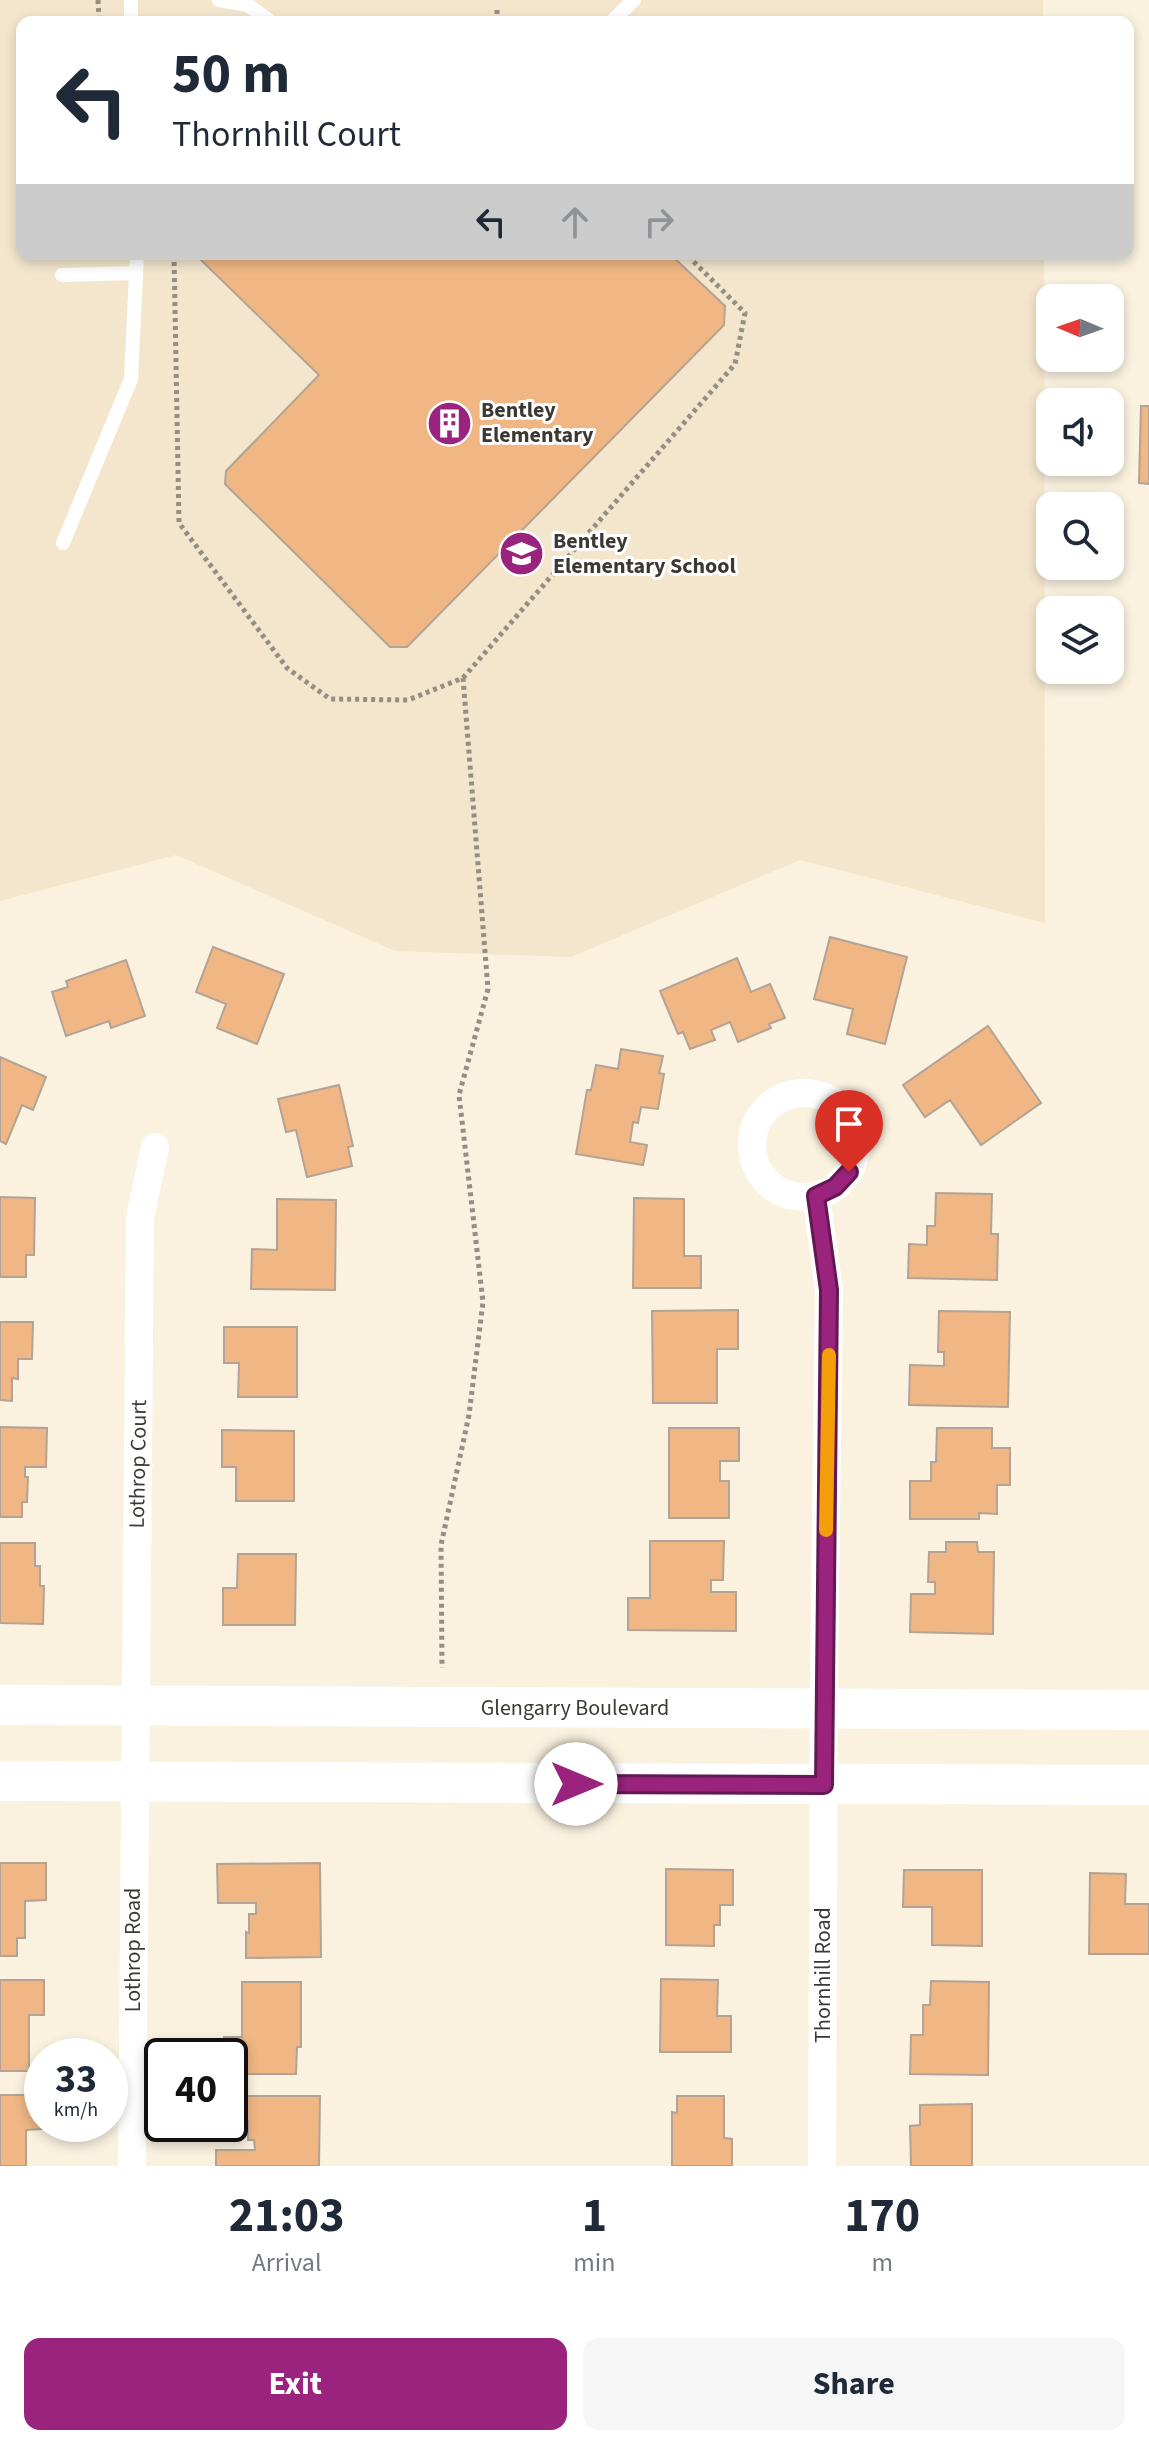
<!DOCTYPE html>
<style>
body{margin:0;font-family:"Source Sans 3",sans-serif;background:#f6f6f7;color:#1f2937;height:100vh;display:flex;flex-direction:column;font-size:30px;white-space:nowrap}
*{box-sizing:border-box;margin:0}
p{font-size:26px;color:#747a83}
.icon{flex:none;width:44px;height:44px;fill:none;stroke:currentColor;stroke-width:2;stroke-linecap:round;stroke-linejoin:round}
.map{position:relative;height:2166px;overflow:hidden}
.sheet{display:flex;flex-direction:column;background:#fff;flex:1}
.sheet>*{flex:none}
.hud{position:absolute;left:16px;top:16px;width:1118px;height:244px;border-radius:16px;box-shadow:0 4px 12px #0003;background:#fff;color:#1f2937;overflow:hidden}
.needle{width:52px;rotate:272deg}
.fabs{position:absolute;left:1036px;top:284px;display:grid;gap:16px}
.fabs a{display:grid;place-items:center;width:88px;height:88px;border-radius:16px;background:#fff;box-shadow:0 4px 12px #0003;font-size:40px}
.speed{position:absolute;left:24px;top:2038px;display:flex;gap:16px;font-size:40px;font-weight:700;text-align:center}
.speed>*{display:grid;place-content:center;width:104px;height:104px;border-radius:50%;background:#fff;box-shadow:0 4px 12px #0003;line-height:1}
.speed small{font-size:20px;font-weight:400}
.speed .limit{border:4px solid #111;border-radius:12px;background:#fff;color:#111}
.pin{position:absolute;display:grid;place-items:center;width:68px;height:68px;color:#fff;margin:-82px -34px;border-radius:50% 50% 50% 0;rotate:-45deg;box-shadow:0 0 8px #0007}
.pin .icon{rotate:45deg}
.me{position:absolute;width:88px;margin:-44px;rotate:90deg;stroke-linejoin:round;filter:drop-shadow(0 0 6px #0008)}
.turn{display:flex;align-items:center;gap:28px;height:168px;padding:0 24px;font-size:36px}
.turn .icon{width:104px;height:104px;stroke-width:2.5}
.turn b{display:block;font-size:56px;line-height:68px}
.lanes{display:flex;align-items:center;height:76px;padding:0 24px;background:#0003;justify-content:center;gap:40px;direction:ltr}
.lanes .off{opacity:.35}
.eta{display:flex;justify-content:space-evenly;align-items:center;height:136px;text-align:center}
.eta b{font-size:48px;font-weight:700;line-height:56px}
.action{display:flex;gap:16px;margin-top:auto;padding:16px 24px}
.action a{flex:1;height:92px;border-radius:16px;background:#9a237e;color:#fff;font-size:32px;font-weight:700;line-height:92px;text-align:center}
.action a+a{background:#f6f6f7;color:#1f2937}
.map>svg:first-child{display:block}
</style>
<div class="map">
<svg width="1149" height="2166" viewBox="0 0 1149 2166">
<rect width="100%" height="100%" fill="#faf1df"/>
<path fill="#f3e6cd" d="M0 0H1043V22H22V254H1044L1045 923 800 860 571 957 395 951 176 855 0 901Z"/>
<path fill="#f0b784" stroke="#b2a396" stroke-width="2" d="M207 254H670L725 306 724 325 407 647H390L225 484 226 471 319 375 201 260Z
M1141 406H1149V484L1139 483Z
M830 937 907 957 885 1044 847 1034 853 1009 814 999Z
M213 947 284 974 257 1044 217 1028 226 1004 196 992Z
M737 958 751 992 770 984 785 1018 769 1024 771 1028 738 1042 730 1022 711 1030 715 1040 690 1049 683 1032 678 1034 660 991Z
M126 960 145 1016 111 1028 109 1021 66 1036 52 992 68 987 66 981Z
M988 1026 1041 1103 981 1145 950 1100 925 1117 903 1085Z
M621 1049 663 1056 659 1073 664 1074 658 1109 641 1107 638 1123 633 1122 630 1142 647 1145 643 1165 576 1154 587 1090H591L596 1065 618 1069Z
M0 1057 46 1077 33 1110 22 1105 6 1144 0 1141Z
M339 1085 353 1146 348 1147 352 1166 307 1177 296 1130 286 1132 278 1099Z
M936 1193 992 1194 991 1234H998L997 1280 908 1278 909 1244 927 1245V1226H935Z
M0 1197 35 1198 34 1255H26V1277H0Z
M634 1198 684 1199V1256H701V1288H633Z
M277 1199 336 1200 335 1290 251 1289 252 1249 277 1250Z
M738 1310V1349H717V1403H653L652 1311Z
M939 1311 1010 1312 1008 1407 909 1405 910 1365 944 1366V1352H938Z
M0 1322H33L32 1359H18V1379L12 1378V1401L0 1400Z
M224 1327H297V1397H238L239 1363H224Z
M0 1427 47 1428 46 1467H25V1477H28L27 1502H22V1517H0Z
M669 1428H739V1461H720V1481H729V1518H669Z
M937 1428H992V1448H1010V1485H997V1514L979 1513V1519H910V1481H931V1462H936Z
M222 1430 294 1431V1501H236V1467H222Z
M650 1541H724L723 1580H711V1592H736V1631L628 1630V1598H650Z
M946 1542H977L978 1552H994L993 1634 910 1632 911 1594H935V1582H928L929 1552H946Z
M0 1543H35V1566H40V1586H44L43 1624 0 1623Z
M238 1554H296L295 1625H223V1588H237Z
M0 1863H46V1900L25 1901V1938H17V1956H0Z
M320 1863 321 1957 246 1958V1932L249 1933V1914H256V1903H218L217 1864Z
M666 1869 733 1870V1905H720V1925H714V1946L666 1945Z
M904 1870H982V1946L932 1945V1907H903Z
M1090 1873 1126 1874 1125 1904H1149V1954H1089Z
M661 1979 718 1980 717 2016H731V2052H660Z
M0 1980H44V2015H29V2071H0Z
M931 1981 989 1982 988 2075 910 2074 911 2035H923V2005H930Z
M242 1982H301V2047H297L296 2074H230V2056H223L224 2037H242Z
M0 2095H42V2129L26 2130V2166H0Z
M245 2096H320L319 2166H216V2150H255L254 2140H248V2121H244Z
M677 2096H724V2138L732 2139V2166H672V2112L677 2113Z
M972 2104V2166H911L910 2126 920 2125V2105Z"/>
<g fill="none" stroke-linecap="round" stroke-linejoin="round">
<path stroke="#958e82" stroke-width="5" stroke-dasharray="4 4" stroke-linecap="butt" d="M98 0 99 18 106 22
M497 22V10
M174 254 179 523 287 668 330 699 408 700 463 678 488 989 459 1095 483 1302 469 1415 441 1545 442 1668
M463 678 735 364 745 313 686 254"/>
<path stroke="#fff" stroke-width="14" d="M131 0V22
M219 0 248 5 271 22
M611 22 634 0
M62 275 136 273
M63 543 131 379 137 254"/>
<path stroke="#fff" stroke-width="28" d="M752 1145a52 52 0 1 1 104 0a52 52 0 1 1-104 0Z
M816 1196 829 1290 824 1670 822 2166
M132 2166 140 1218 155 1147"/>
<path stroke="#fff" stroke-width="40" d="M0 1705 1149 1710
M0 1781 1149 1785"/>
</g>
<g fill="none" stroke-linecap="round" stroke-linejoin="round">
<defs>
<path id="route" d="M576 1784 824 1785 829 1290 816 1196 835 1187 849 1172"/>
</defs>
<use href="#route" stroke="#641752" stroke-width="20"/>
<use href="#route" stroke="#9a237e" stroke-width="14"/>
<path stroke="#f59e0b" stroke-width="14" d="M826 1530 829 1355"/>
</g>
<defs>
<symbol id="building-disc" viewBox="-11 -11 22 22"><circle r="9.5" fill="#9a237e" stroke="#fff"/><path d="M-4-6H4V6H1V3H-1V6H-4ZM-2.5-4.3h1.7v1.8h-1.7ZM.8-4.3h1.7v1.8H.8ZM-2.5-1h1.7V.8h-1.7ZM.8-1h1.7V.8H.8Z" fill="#fff"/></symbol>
<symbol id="school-disc" viewBox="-11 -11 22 22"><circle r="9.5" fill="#9a237e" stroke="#fff"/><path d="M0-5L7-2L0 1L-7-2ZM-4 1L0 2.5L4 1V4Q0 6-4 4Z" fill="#fff"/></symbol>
</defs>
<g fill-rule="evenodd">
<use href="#building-disc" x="424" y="398" width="51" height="51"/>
<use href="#school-disc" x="496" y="528" width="51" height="51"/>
</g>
<g text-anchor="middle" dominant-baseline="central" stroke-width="6" stroke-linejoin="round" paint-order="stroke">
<g font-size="22" font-weight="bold" fill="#3d3932" stroke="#fff" text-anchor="start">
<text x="481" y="410">Bentley<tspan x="481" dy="25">Elementary</tspan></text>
<text x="553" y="541">Bentley<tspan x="553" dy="25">Elementary School</tspan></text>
</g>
<g font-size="22" fill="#3d3932" stroke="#fff">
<text transform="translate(138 1464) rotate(-89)">Lothrop Court</text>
<text x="575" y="1708">Glengarry Boulevard</text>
<text transform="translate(133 1950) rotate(-90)">Lothrop Road</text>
<text transform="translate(823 1975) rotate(-90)">Thornhill Road</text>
</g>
</g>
</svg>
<div class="fabs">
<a><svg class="needle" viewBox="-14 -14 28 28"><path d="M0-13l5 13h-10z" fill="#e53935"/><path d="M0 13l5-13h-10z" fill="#747a83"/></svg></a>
<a><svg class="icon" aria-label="sound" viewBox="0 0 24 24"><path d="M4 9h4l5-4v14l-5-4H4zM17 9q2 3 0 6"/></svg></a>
<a><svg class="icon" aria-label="search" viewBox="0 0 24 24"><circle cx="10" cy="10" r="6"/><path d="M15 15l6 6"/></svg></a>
<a><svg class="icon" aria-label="layers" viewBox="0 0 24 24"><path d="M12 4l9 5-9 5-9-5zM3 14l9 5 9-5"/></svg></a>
</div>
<div class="speed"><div>33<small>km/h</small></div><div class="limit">40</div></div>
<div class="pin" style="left:849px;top:1172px;background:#d93025"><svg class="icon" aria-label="arrive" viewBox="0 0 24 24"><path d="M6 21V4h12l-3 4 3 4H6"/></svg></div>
<svg class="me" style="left:576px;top:1784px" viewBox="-20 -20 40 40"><circle r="19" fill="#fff"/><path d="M0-13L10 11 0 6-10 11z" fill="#9a237e"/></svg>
<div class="hud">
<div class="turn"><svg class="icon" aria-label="left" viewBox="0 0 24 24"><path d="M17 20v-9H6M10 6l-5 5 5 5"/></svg><div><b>50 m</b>Thornhill Court</div></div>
<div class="lanes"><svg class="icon" aria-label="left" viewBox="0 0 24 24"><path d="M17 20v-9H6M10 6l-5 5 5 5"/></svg><svg class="icon off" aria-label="ahead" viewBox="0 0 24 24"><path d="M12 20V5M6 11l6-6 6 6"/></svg><svg class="icon off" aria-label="right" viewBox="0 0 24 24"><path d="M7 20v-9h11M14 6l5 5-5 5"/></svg></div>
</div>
</div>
<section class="sheet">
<div class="eta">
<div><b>21:03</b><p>Arrival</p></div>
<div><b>1</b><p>min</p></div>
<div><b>170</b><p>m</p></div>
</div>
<div class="action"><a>Exit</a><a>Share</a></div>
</section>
